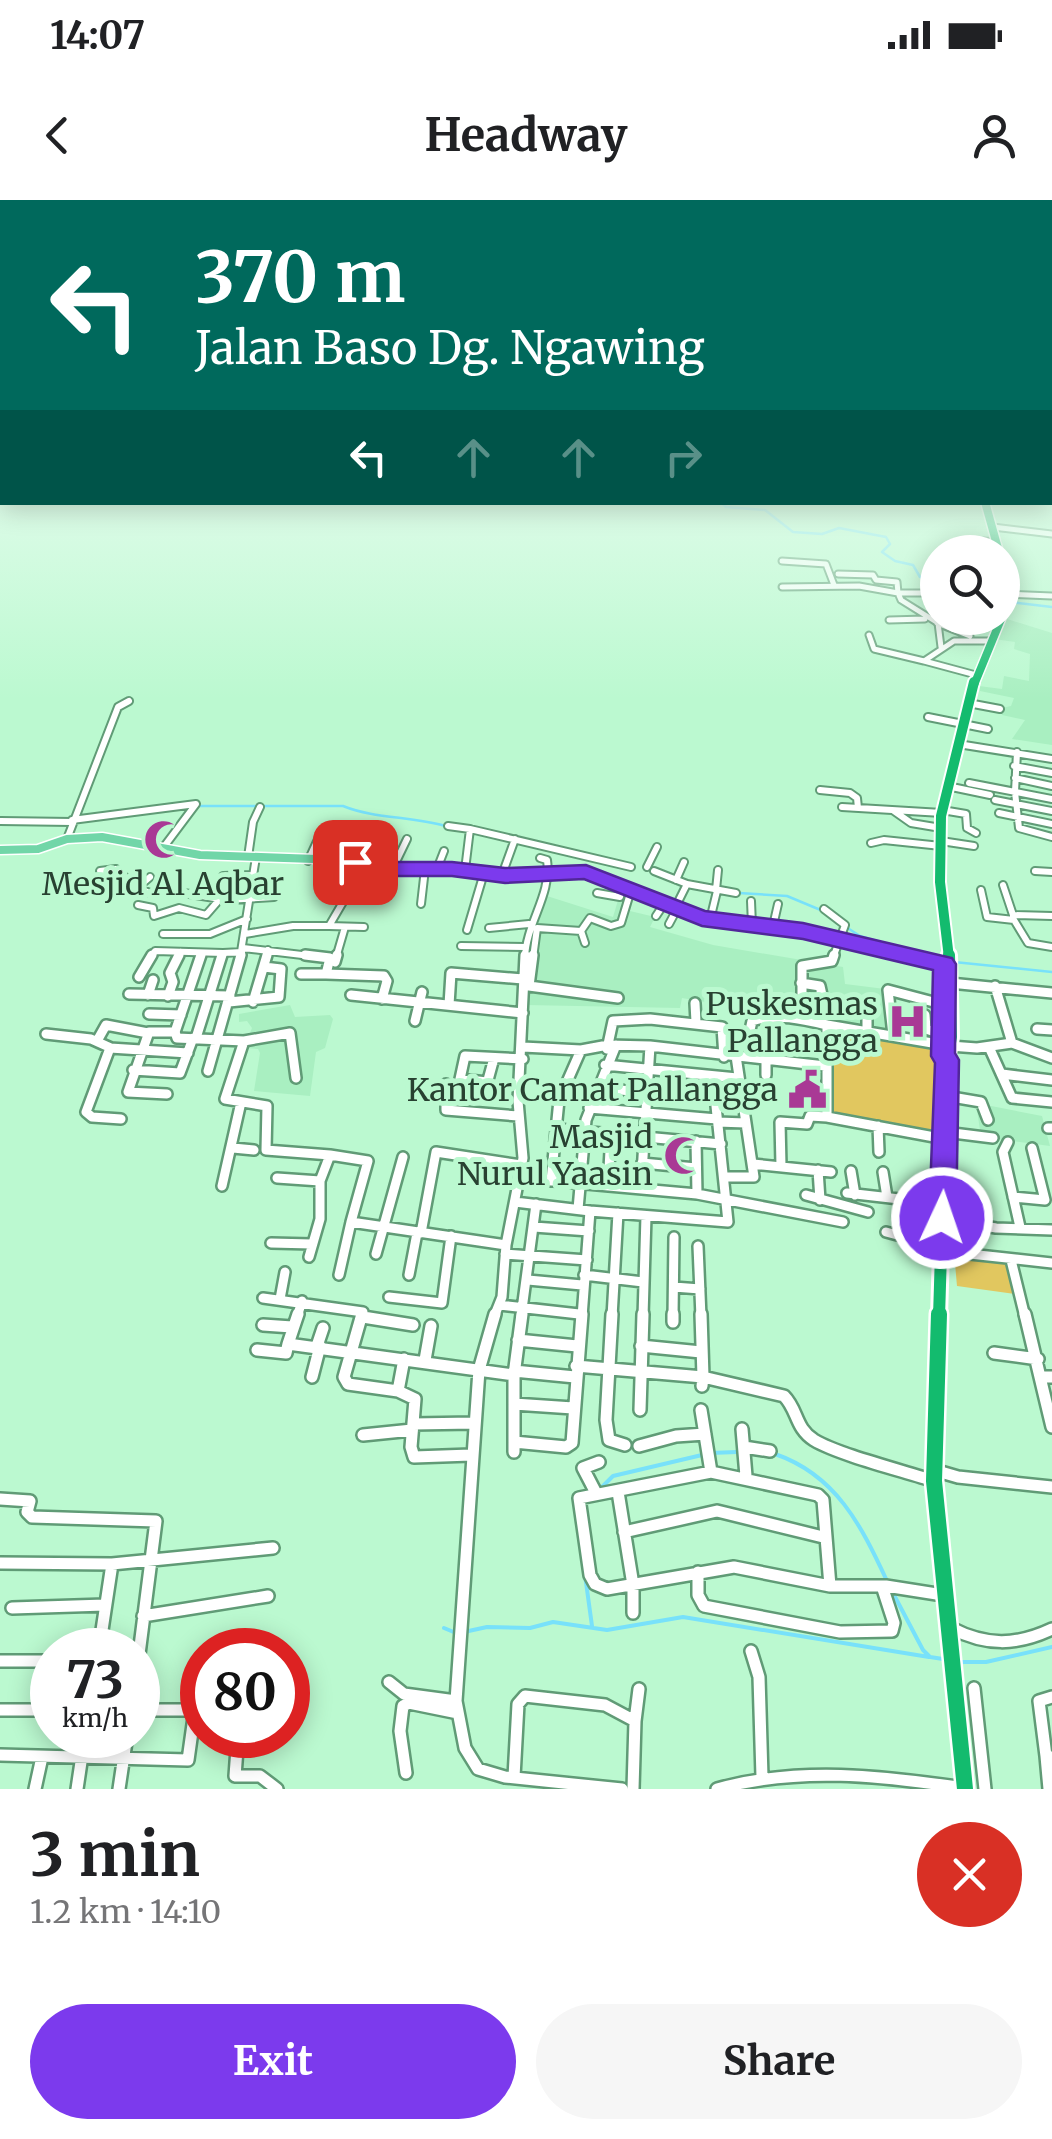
<!DOCTYPE html>
<meta charset="utf-8">
<style>
body{margin:0;font-family:Merriweather,serif;background:#f6f6f6;color:#202124;height:100vh;display:flex;flex-direction:column;font-size:38px;white-space:nowrap}
*{box-sizing:border-box;margin:0}
p{font-size:32px;color:#757577}
.icon{flex:none;width:55px;height:55px;fill:none;stroke:currentColor;stroke-width:2;stroke-linecap:round;stroke-linejoin:round}
.map{position:relative;height:1589px;overflow:hidden}
.side{display:flex;flex-direction:column;background:#fff;flex:1}
.side>*{flex:none}
.hud{position:absolute;left:0px;top:0px;width:1052px;height:305px;box-shadow:0 5px 25px #0003;background:#00695c;color:#fff;overflow:hidden}
.buttons{position:absolute;left:920px;top:335px;display:grid;gap:20px}
.buttons a{display:grid;place-items:center;width:100px;height:100px;border-radius:50%;background:#fff;box-shadow:0 5px 25px #0003;font-size:50px}
.speed{position:absolute;left:30px;top:1428px;display:flex;gap:20px;font-size:50px;font-weight:700;text-align:center}
.speed>*{display:grid;place-content:center;width:130px;height:130px;border-radius:50%;background:#fff;box-shadow:0 5px 25px #0003;line-height:1}
.speed small{font-size:25px;font-weight:400}
.speed .limit{border:15px solid #d22;background:#fff;color:#111}
.pin{position:absolute;display:grid;place-items:center;width:85px;height:85px;color:#fff;margin:-42px;border-radius:20px;box-shadow:0 5px 15px #0006}
.me{position:absolute;width:110px;margin:-55px;rotate:3deg;stroke-linejoin:round;filter:drop-shadow(0 0 8px #0008)}
.turn{display:flex;align-items:center;gap:35px;height:210px;padding:0 30px;font-size:45px}
.turn .icon{width:130px;height:130px;stroke-width:2.5}
.turn b{display:block;font-size:70px;line-height:85px}
.lanes{display:flex;align-items:center;height:95px;padding:0 30px;background:#0003;justify-content:center;gap:50px;direction:ltr}
.lanes .off{opacity:.35}
.round{display:grid;place-items:center;flex:none;width:105px;height:105px;border-radius:52px;background:#f6f6f6}
.summary{display:flex;align-items:center;justify-content:space-between;height:170px;padding:0 30px}
h1{font-size:60px;font-weight:700;line-height:75px}
.cta{display:flex;gap:20px;margin-top:auto;padding:20px 30px}
.cta a{flex:1;height:115px;border-radius:60px;background:#7c3aed;color:#fff;font-size:40px;font-weight:700;line-height:115px;text-align:center}
.cta a+a{background:#f6f6f6;color:#202124}
.status{display:flex;justify-content:space-between;align-items:center;height:70px;padding:0 50px;background:#fff;direction:ltr}
.status svg{height:28px;fill:currentColor}
header{display:flex;justify-content:space-between;align-items:center;height:130px;padding:0 30px;background:#fff;font-size:45px;font-weight:700}
.map>svg:first-child{display:block}
</style>
<div class="status"><b>14:07</b><svg viewBox="0 0 49 12"><path d="M0 12V9h3v3zM5 12V6h3v6zM10 12V3h3v9zM15 12V0h3v12zM26 1h20v11H26zM47 4h2v5h-2z"/></svg></div>
<header><svg class="icon" aria-label="back" viewBox="0 0 24 24"><path d="M15 5l-7 7 7 7"/></svg>Headway<svg class="icon" aria-label="person" viewBox="0 0 24 24"><circle cx="12" cy="8" r="4"/><path d="M4 21q1-7 8-7t8 7"/></svg></header>
<div class="map">
<svg width="1052" height="1589" viewBox="0 0 1052 1589">
<rect width="100%" height="100%" fill="#bbf9d0"/>
<path fill="#a9efc1" d="M1007 419 1052 433V545L1012 539 1025 520 1002 515V508L1011 506 1014 498 980 491 979 486 1002 489 1004 476 1029 481 1030 454 1014 449 1015 442 994 439Z
M622 687 635 692 630 711 655 717 650 727 713 745 843 767 845 784 885 789 888 833 682 798 680 808 526 805 529 746 547 696 613 717Z
M290 805 295 817 330 815 333 819 325 848 316 852 310 896 254 891 260 853 258 849 244 848 252 828 247 821 239 822V814Z
M976 903 1042 916 1050 946 981 937Z"/>
<path fill="#e1c75f" d="M830 829 939 848 938 933 831 915Z
M954 1052 1010 1061 1015 1094 957 1086Z"/>
<g fill="none" stroke-linecap="round" stroke-linejoin="round">
<path stroke="#78e1fa" stroke-width="2.5" d="M721 302 726 307 765 310 793 332 822 334 839 328 886 337 890 344 882 352 895 361 913 365 920 377 938 382
M1009 402 1052 407
M198 606H343C375 619 411 616 445 626
M739 693 787 696 823 711
M846 727 860 736 922 754
M954 762 1052 772"/>
<path stroke="#78e1fa" stroke-width="4" d="M710 1253 737 1252
M775 1254C836 1275 861 1325 887 1381
M600 1289 613 1276 702 1255
M585 1375 592 1426
M893 1393 923 1450 930 1457 943 1459
M444 1428 456 1433
M464 1432 487 1427 530 1428 553 1422 607 1430 683 1417 929 1457
M960 1462H986L1052 1447"/>
<defs>
<path id="minor-far3" d="M993 327 1052 334
M985 352 984 341 997 342
M782 361 826 364 834 385
M838 374 873 375 876 380 897 382 898 393H926
M782 387 859 386 898 393 901 400 938 423 941 447
M1006 394 1052 396
M889 420 925 419
M937 423 970 436
M869 435 874 449 924 461 954 441H989
M924 461 976 475"/>
<path id="minor-far2" d="M968 503 1000 509
M928 517 988 529
M958 544 1052 559
M1017 552 1015 592 1019 628 1052 637
M1014 566 1052 573
M1015 578 1052 586
M969 583 1052 599
M947 586 990 595
M820 590 850 593 857 598 858 608
M995 600 1052 611
M842 607 942 613
M942 610 966 614 967 628 976 633
M894 611 911 623 941 628
M999 613 1052 624
M72 620 196 604 163 648
M0 621 72 622
M448 626 470 629
M67 639 118 507 129 501
M941 641 974 646
M871 643 884 640 941 646
M248 657 253 622 260 607
M308 661 319 637
M647 667 657 647
M393 668 407 639
M437 669 444 651
M465 670 470 629 631 667
M100 671 116 669 137 688 150 693 171 691 227 700 274 697
M654 671 687 684
M1035 671 1052 672
M502 675 515 639
M223 676 252 675
M676 680 684 662
M1003 685 1013 715
M137 688 150 677
M716 690 718 670
M981 690 987 717 1014 720 1028 743 1052 747
M597 693 620 697 622 686
M751 701 752 725
M421 704 425 669
M138 705 153 708 154 716 179 708 206 715 219 700
M675 708 687 684 736 693
M824 709 845 725 833 758
M1013 715 1052 716
M656 716 664 704
M710 720 717 691
M669 724 677 709
M329 726 364 727
M773 726 778 704
M489 728 529 724
M467 730 484 673
M163 734H210L247 719
M245 734 293 726H329L343 702 355 662
M585 743 581 731 590 718 611 726 621 723 631 690
M461 746 525 747
M243 748 327 758
M151 758 155 751 223 753
M178 758 181 752
M200 758 202 753
M222 758 223 753 242 752
M240 758 256 657
M266 758 268 750
M336 758 345 727
M525 758C526 723 552 695 547 660L540 658
M533 758 537 728 581 731"/>
<path id="minor-far1" d="M533 755 529 786 618 798
M335 762 337 755
M301 774H326L330 758 305 755
M326 774 384 776 387 781 382 799
M139 777 152 755
M801 783 820 786 824 804H801
M950 783 1052 793
M995 786 1012 843
M129 794 230 796
M148 795 153 780
M351 795 523 813
M168 796 173 782 170 773 179 755
M229 802 279 797 281 769 264 767
M253 802 267 755
M695 803 696 822
M449 805 451 773 523 779
M867 812V831
M149 814 181 815
M925 815 926 829 944 835
M802 819V766L832 761 834 755
M415 821 422 792
M827 825 944 845
M1037 829 1052 830
M175 832 201 755
M46 834 91 839 111 848
M893 835 888 790 945 805
M196 838 222 755
M748 839 752 821C777 813 802 819 827 825V917L945 939
M97 841 106 825 148 833
M244 841 225 899 267 906 266 950 330 955
M950 846 977 848 1012 843 1052 858
M523 847 581 850 608 845 650 846 825 866
M989 847 1012 898 1052 902
M607 849 613 821 650 819 722 827 724 857
M766 863V875
M605 865 737 878
M133 870 180 873 193 838
M208 871 241 755
M1002 874 1052 880
M487 882 460 879 465 856 523 859
M446 884V910L518 916
M596 888 715 898
M485 891 494 858
M167 894 128 892 149 832H175L177 838 244 841 290 833 296 878
M946 896 981 902 988 920
M589 908 717 919
M121 919 92 917 86 912 110 848 188 853
M718 922 745 923
M878 926 879 952
M1048 928H1052
M558 929 721 944
M945 932 993 938
M696 941 697 994
M1008 942 1003 952 1020 1027
M233 948 254 950
M642 963 696 968
M753 964 831 972
M781 966 780 922 807 924 810 916 827 917
M818 970 820 1000
M851 971 855 995
M883 972 887 997
M726 977H754L736 856
M277 978 320 981
M520 978 697 994 843 1022
M551 981 559 900 581 850
M222 986 241 902
M608 986 611 933
M641 989 650 846
M847 993 943 1004
M806 995 868 1012
M1013 997 1045 1000 1032 948
M515 1002 590 1011 582 1117
M578 1009 586 920 616 845
M590 1011 728 1022 713 877
M943 1019 996 1028 1052 1030
M534 1027 589 1031
M886 1032 942 1047
M421 1033 436 952 521 965
M271 1043 312 1044
M698 1046 701 1117
M942 1051 1052 1063
M376 1054 403 957
M505 1054 587 1060
M309 1057 320 1019V981L330 955 368 961 351 1022 506 1045
M1011 1060 1025 1117
M339 1075 351 1022
M409 1075 417 1033
M584 1075 643 1082
M528 1080 582 1085
M674 1087 700 1089
M389 1097 442 1103 451 1036
M263 1098 363 1112 362 1117
M280 1099 285 1072
M500 1105 579 1114
M297 1117 302 1101
M494 1117 502 1097 506 1045 523 958 518 901 525 755
M521 1117 536 1004
M612 1117 618 1013
M643 1117 646 1016
M673 1117 674 1037"/>
<path id="minor" d="M298 1114 288 1144 514 1175
M362 1114 344 1177 348 1184 398 1191 404 1159
M495 1114 479 1170 456 1501 465 1548 478 1569 505 1577 622 1589
M612 1114 606 1220 609 1240 625 1245
M701 1114 703 1177 784 1196C798 1210 795 1228 814 1240 839 1255 904 1271 934 1281
M1025 1114 1040 1177
M363 1117 413 1125
M673 1122V1114
M263 1125 292 1127
M518 1140 577 1146
M317 1146 323 1128
M641 1146 701 1152
M257 1150 286 1153 288 1144
M994 1153 1038 1159
M425 1160 431 1126
M576 1166 703 1177 702 1186
M514 1171 575 1177
M312 1177 320 1146
M1052 1177H1040L1052 1227
M398 1191 415 1199 411 1247 414 1257 471 1255
M514 1204 573 1208
M640 1210 643 1114
M701 1210 711 1272
M413 1224 473 1223
M742 1229 746 1276
M363 1235 412 1230
M514 1242 566 1247 572 1243 582 1114
M639 1246 676 1236 705 1234
M744 1247 770 1251
M514 1252V1175L522 1114
M934 1270 958 1277 1052 1287
M711 1272 818 1295 823 1300 830 1386 734 1367 607 1389 595 1384 590 1375 579 1298Z
M618 1292 633 1385V1413
M596 1293 583 1268 599 1262
M0 1299 30 1301 27 1312 32 1317 156 1321 138 1462
M624 1332 717 1311 823 1337
M0 1363 112 1364 273 1348
M698 1372V1395L704 1406 840 1432 892 1431 894 1423 882 1386
M830 1386H886L943 1395
M12 1408 105 1405
M143 1416 268 1396
M951 1428C986 1446 1016 1446 1052 1429
M99 1450 112 1364
M751 1451 759 1477 762 1577
M0 1461H52
M389 1482 404 1494 456 1501
M974 1488 985 1589
M1052 1497 1039 1501 1046 1556 1052 1557
M0 1510H52
M635 1521 639 1489
M238 1535 235 1576H260L277 1589
M0 1555 188 1560 195 1510H138
M1046 1556 1049 1589
M406 1573 400 1531 403 1506 409 1503 458 1513
M514 1577 518 1504 525 1496 605 1505 635 1521 633 1589
M35 1589 42 1557
M77 1589 85 1535
M119 1589 127 1535
M717 1589C800 1566 881 1576 965 1588"/>
<path id="major-far1" d="M0 650 38 649 67 639 102 637 200 655 344 660 409 670 453 669 505 675 579 671 702 718 803 731 917 758"/>
<path id="major" d="M906 755 944 764"/>
<path id="highway-far3" d="M985 302 999 352
M974 485 1006 407 1002 366"/>
<path id="highway-far2" d="M949 758 940 682 941 616 974 482"/>
<path id="highway-far1" d="M939 1117 947 860 951 837 949 755"/>
<path id="highway" d="M939 1114 934 1281 965 1589"/>
</defs>
<use href="#minor-far3" stroke="#609b76" stroke-width="9"/>
<use href="#minor-far2" stroke="#609b76" stroke-width="10"/>
<use href="#minor-far1" stroke="#609b76" stroke-width="14"/>
<use href="#minor" stroke="#609b76" stroke-width="16"/>
<use href="#major-far1" stroke="#fff" stroke-width="11"/>
<use href="#major" stroke="#fff" stroke-width="15"/>
<use href="#highway-far3" stroke="#fff" stroke-width="11"/>
<use href="#highway-far2" stroke="#fff" stroke-width="14"/>
<use href="#highway-far1" stroke="#fff" stroke-width="18"/>
<use href="#highway" stroke="#fff" stroke-width="21"/>
<use href="#minor-far3" stroke="#fff" stroke-width="5"/>
<use href="#minor-far2" stroke="#fff" stroke-width="6"/>
<use href="#minor-far1" stroke="#fff" stroke-width="9"/>
<use href="#minor" stroke="#fff" stroke-width="11"/>
<use href="#major-far1" stroke="#71d6a8" stroke-width="8"/>
<use href="#major" stroke="#71d6a8" stroke-width="10"/>
<use href="#highway-far3" stroke="#13bb6e" stroke-width="8"/>
<use href="#highway-far2" stroke="#13bb6e" stroke-width="10"/>
<use href="#highway-far1" stroke="#13bb6e" stroke-width="12"/>
<use href="#highway" stroke="#13bb6e" stroke-width="16"/>
</g>
<linearGradient id="sky" x2="0" y2="1"><stop stop-color="#7bc6ef"/><stop offset="0.55" stop-color="#e0fcea"/><stop offset="1" stop-color="#e0fcea" stop-opacity="0"/></linearGradient>
<rect width="1052" height="499" fill="url(#sky)"/>
<path fill="#7c3aed" stroke="#51269a" stroke-width="2.5" d="M355 655 398 662H452L505 668 586 665 705 711 803 723 952 758 956 764 955 853 959 860 956 1018 952 1027 942 1031 933 1027 929 1018 935 863 931 856 933 770 803 739 702 726 584 679 505 683 452 676H398L348 667V657Z"/>
<defs>
<symbol id="mosque-bare" viewBox="-9 -9 18 18"><path d="M3.5-4.9A6 6 0 1 0 3.5 4.9A5 5 0 1 1 3.5-4.9Z" fill="#a93995" stroke="#bbf9d0" stroke-width="2.5" paint-order="stroke"/></symbol>
<symbol id="hospital-bare" viewBox="-9 -9 18 18"><path d="M-5-5h3v3.5h4V-5h3V5h-3V1.5h-4V5h-3Z" fill="#a93995" stroke="#bbf9d0" stroke-width="2.5" paint-order="stroke"/></symbol>
<symbol id="civic-bare" viewBox="-9 -9 18 18"><path d="M-.6-6.5H3V-4.5H.6V-3L4-1V1h2V6H-6V1h2V-1L-.6-3ZM-1.2 2.5V6h2.4V2.5Z" fill="#a93995" stroke="#bbf9d0" stroke-width="2.5" paint-order="stroke"/></symbol>
</defs>
<g fill-rule="evenodd">
<use href="#mosque-bare" x="136" y="612" width="55" height="55"/>
<use href="#hospital-bare" x="880" y="794" width="55" height="55"/>
<use href="#civic-bare" x="780" y="862" width="55" height="55"/>
<use href="#mosque-bare" x="656" y="928" width="55" height="55"/>
</g>
<g text-anchor="middle" dominant-baseline="central" stroke-width="10" stroke-linejoin="round" paint-order="stroke">
<g font-size="32" fill="#284131" stroke="#bbf9d0" text-anchor="end">
<text x="163" y="684" text-anchor="middle">Mesjid Al Aqbar</text>
<text x="878" y="804">Puskesmas<tspan x="878" dy="37">Pallangga</tspan></text>
<text x="778" y="890">Kantor Camat Pallangga</text>
<text x="653" y="937">Masjid<tspan x="653" dy="37">Nurul Yaasin</tspan></text>
</g>
</g>
</svg>
<div class="buttons">
<a><svg class="icon" aria-label="search" viewBox="0 0 24 24"><circle cx="10" cy="10" r="6"/><path d="M15 15l6 6"/></svg></a>
</div>
<div class="speed"><div>73<small>km/h</small></div><div class="limit">80</div></div>
<div class="pin" style="left:355px;top:662px;background:#d93025"><svg class="icon" aria-label="arrive" viewBox="0 0 24 24"><path d="M6 21V4h12l-3 4 3 4H6"/></svg></div>
<svg class="me" style="left:942px;top:1018px" viewBox="-20 -20 40 40"><circle r="17" fill="#7c3aed" stroke="#fff" stroke-width="3"/><path d="M0-11L8 9 0 5-8 9z" fill="#fff"/></svg>
<div class="hud">
<div class="turn"><svg class="icon" aria-label="left" viewBox="0 0 24 24"><path d="M17 20v-9H6M10 6l-5 5 5 5"/></svg><div><b>370 m</b>Jalan Baso Dg. Ngawing</div></div>
<div class="lanes"><svg class="icon" aria-label="left" viewBox="0 0 24 24"><path d="M17 20v-9H6M10 6l-5 5 5 5"/></svg><svg class="icon off" aria-label="ahead" viewBox="0 0 24 24"><path d="M12 20V5M6 11l6-6 6 6"/></svg><svg class="icon off" aria-label="ahead" viewBox="0 0 24 24"><path d="M12 20V5M6 11l6-6 6 6"/></svg><svg class="icon off" aria-label="right" viewBox="0 0 24 24"><path d="M7 20v-9h11M14 6l5 5-5 5"/></svg></div>
</div>
</div>
<section class="side">
<div class="summary"><div><h1>3 min</h1><p>1.2 km · 14:10</p></div><a class="round" style="background:#d93025;color:#fff"><svg class="icon" aria-label="close" viewBox="0 0 24 24"><path d="M6 6l12 12M18 6L6 18"/></svg></a></div>
<div class="cta"><a>Exit</a><a>Share</a></div>
</section>
